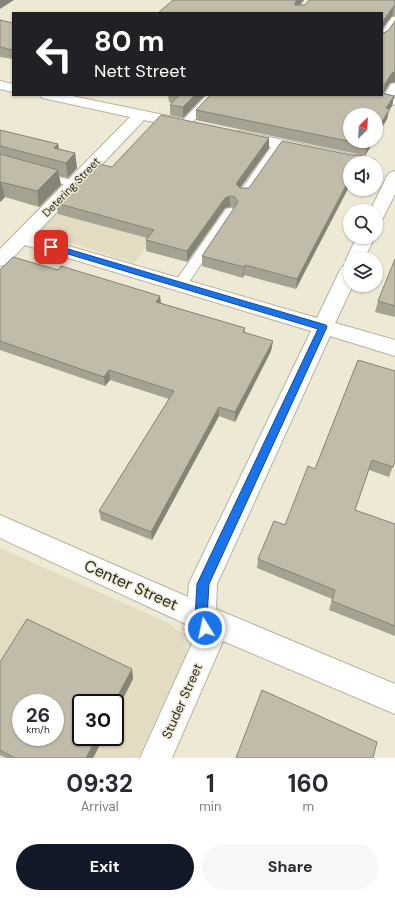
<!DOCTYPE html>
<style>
body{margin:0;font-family:"DM Sans",sans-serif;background:#f7f7f7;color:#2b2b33;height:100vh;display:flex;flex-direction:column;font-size:15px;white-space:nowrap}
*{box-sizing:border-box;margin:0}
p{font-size:13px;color:#7c7c81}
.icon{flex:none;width:22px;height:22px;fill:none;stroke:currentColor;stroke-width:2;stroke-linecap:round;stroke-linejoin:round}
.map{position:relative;height:758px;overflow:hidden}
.drawer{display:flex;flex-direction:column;background:#fff;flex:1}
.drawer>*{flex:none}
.top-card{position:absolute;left:12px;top:12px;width:371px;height:84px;border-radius:0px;box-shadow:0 1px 3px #0004;background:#202124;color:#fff;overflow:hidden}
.needle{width:26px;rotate:24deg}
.buttons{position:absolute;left:343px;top:108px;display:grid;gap:8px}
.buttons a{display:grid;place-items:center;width:40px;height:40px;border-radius:50%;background:#fff;box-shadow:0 1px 3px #0004;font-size:20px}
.speed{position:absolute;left:12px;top:694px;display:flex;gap:8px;font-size:20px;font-weight:700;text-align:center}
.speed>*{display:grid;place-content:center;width:52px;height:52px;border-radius:50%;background:#fff;box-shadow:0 1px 3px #0004;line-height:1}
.speed small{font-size:10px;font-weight:400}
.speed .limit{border:2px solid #111;border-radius:6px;background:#fff;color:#111}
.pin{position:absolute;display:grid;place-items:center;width:34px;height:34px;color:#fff;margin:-17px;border-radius:8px;box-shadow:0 2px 6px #0006}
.me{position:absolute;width:44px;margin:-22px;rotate:350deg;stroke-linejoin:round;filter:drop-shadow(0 0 3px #0008)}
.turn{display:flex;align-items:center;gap:14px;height:84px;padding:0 16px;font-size:18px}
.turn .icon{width:52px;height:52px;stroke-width:2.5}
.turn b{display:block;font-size:28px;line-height:34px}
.eta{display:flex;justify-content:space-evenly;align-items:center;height:68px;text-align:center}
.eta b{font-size:24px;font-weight:700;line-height:28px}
.cta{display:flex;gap:8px;margin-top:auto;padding:8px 16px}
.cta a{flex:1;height:46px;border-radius:24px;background:#111827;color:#fff;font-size:16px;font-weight:700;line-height:46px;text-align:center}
.cta a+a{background:#f7f7f7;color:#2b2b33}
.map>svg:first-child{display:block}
</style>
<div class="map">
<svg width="395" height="758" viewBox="0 0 395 758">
<rect width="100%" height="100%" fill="#ede9d5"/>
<path fill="#e3dcc2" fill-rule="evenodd" d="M97 170 187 192 134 263 48 236 41 230 43 227Z
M0 548 168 623 182 634 187 652 138 758H0ZM21 703H55V737H21ZM81 703H115V737H81Z"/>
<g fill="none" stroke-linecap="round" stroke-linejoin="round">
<defs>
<path id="lane" d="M392 17H395V25L385 40 382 41V32Z
M395 83V94L393 98 395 99V105L362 97 360 95 384 96 391 84Z
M207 95H217L189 126H181L180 124 181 122Z
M278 142 283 145 247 197H239L237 195 239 193 274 143Z
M0 161 78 182 80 184 78 186 74 187 0 167Z
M230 208 234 209 236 212 185 288 180 289 175 288 173 285 175 282 226 209Z"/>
<path id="street" d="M0 81 13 84V92L0 89Z
M40 95H67L188 120 193 122 196 125 193 128 188 130 144 120 34 236 317 318 340 270 343 266 350 264V285H353L335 323 395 340V356L330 336 217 584 216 609 395 684V714L223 641 172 758H140L194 639 190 626 0 538V515L188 597 189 584 193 575 311 331 25 245 7 264 0 266V249L130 117 47 99 42 98Z
M239 131 369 158 375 160 377 163 376 165V163L350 164 234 139 231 136 234 133Z
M395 171V194L382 220 376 221V211H370L387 176 389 173Z
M357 237H375L364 259H350V264L348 263 346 259Z"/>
</defs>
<use href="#lane" stroke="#b7b3a0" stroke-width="2"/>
<use href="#street" stroke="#b7b3a0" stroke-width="2"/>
<use href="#lane" fill="#fff" fill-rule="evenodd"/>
<use href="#street" fill="#fff" fill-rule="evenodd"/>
</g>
<path fill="#a5a291" d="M173 0H304L300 5 395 0V16H392L383 28V33L388 31 395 21V82L390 83 384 93 394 96 392 106 389 110 387 119 376 138V115L374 141 365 156 362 155 296 289 244 275 243 278 202 266V256L234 208 230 207 225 208 187 262 146 251V240L147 238 58 214 56 203 112 167 269 138V148L240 188H249L351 155H362L196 120V110L382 95V13Z
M0 20 13 23V59L0 57Z
M168 95H205L183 118 170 115V105L172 103 169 102Z
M0 130 58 144 59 149 75 153 77 168 68 178 59 176 61 185 39 207 5 197 0 202Z
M395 259V317L375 312 378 301Z
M0 270H58L160 296 161 303 245 328V333L273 341 271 351 235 422 219 416 152 540 101 520 99 511 169 399 110 380 105 386 0 350Z
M358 360 395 461 389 477 369 470 355 510 395 524V636L329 610 332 599 257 568 258 559 285 525 315 469Z
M0 662 132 669 133 679 81 737H104L93 758H6L0 755Z"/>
<path fill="#868476" d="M0 0H14L0 9Z
M297 0H304L294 12 295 3Z
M394 6 392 16 382 29V22Z
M395 72V82L390 83 383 94 385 84 392 73Z
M195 95H205L183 118V107Z
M394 96 392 106 389 110 387 119 376 138V131L386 108Z
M269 138V148L236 194V184Z
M370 141H374L365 156 367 145Z
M58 144 61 159 54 148Z
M75 153 77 168 68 178 66 163Z
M362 155 361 163H358Z
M58 170 61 185 39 207 37 191Z
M350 178V185L296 289 297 279Z
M1 182 5 197 0 202V183Z
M230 196V207L225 208 187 262V251L225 198Z
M245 265 244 275 243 278 244 267Z
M160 296 161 306 156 302Z
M273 341 271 351 235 422V412Z
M109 370 110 380 105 386 104 377Z
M219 407V416L152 540 151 532Z
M132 669 133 679 115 715V703H114Z
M97 737H104L93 758H86Z"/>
<path fill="#c0bca9" stroke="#868476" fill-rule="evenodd" d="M173 0H297L295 3V5H305L309 0H395V7L394 6 382 22 383 33 388 31 395 21V72L392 73 385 84H382V13H158Z
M0 20 13 23V50L0 47Z
M382 93 394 96 386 108 390 109 376 131V115H350V141H370L367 145 196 110 210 95H382Z
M179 95H195L183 107 170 105Z
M161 115 269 138 236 184 240 188H249L282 141 351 155H362L358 163H350V178L297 279 245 265 244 267 202 256 238 202 235 197 230 196 225 198 187 251 146 240 154 230 56 203 95 163 112 167Z
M0 130 58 144 54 148 75 153 66 163 0 146Z
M0 154 58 170 37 191 1 182 0 183Z
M13 257 58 270 61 266 160 296 156 302 245 328 243 332 273 341 235 412 219 407 151 532 99 511 174 391 109 370 104 377 0 341V270Z
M395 259V306L378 301Z
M358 360 395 371V461L393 467 372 460 355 510 395 524V626L332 601 335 590 258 559 274 521 285 525 308 466 315 469Z
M27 619 132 669 114 703H81V737H97L86 758H15L0 750V662ZM21 703H55V737H21Z
M262 690 377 742 373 758H236Z"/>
<path fill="#1a73e8" stroke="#114b97" d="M51 244 326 325 327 327 209 584 207 617 211 628 209 632 205 634 201 632 195 617 197 584 318 329 48 248 47 247Z"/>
<g text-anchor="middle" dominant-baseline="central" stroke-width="3" stroke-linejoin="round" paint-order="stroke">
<g font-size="11" fill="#292720" stroke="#ede9d5">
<text transform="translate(71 187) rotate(-46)">Detering Street</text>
</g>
<g font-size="13" fill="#292720" stroke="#ede9d5">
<text transform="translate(182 701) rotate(-66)">Studer Street</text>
</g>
<g font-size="16" fill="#292720" stroke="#ede9d5">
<text transform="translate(131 585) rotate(24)">Center Street</text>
</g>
</g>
</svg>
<div class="buttons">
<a><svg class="needle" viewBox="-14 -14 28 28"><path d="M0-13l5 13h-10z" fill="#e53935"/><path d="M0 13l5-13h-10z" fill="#7c7c81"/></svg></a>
<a><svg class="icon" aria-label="sound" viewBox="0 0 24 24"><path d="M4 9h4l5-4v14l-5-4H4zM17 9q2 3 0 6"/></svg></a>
<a><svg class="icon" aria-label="search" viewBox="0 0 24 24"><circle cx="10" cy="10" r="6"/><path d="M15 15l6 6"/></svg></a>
<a><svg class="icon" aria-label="layers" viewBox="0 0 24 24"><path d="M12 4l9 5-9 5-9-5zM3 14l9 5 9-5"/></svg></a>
</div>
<div class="speed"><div>26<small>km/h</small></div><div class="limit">30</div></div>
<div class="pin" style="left:51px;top:247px;background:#d93025"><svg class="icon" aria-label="arrive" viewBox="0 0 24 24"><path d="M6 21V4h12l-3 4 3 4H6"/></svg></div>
<svg class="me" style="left:205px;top:628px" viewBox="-20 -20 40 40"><circle r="17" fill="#1a73e8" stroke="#fff" stroke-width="3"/><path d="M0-11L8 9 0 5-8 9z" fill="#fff"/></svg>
<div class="top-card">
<div class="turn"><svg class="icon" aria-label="left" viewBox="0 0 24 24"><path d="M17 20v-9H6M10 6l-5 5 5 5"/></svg><div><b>80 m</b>Nett Street</div></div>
</div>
</div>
<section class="drawer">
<div class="eta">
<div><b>09:32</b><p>Arrival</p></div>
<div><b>1</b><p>min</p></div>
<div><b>160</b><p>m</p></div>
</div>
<div class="cta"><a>Exit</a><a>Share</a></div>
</section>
